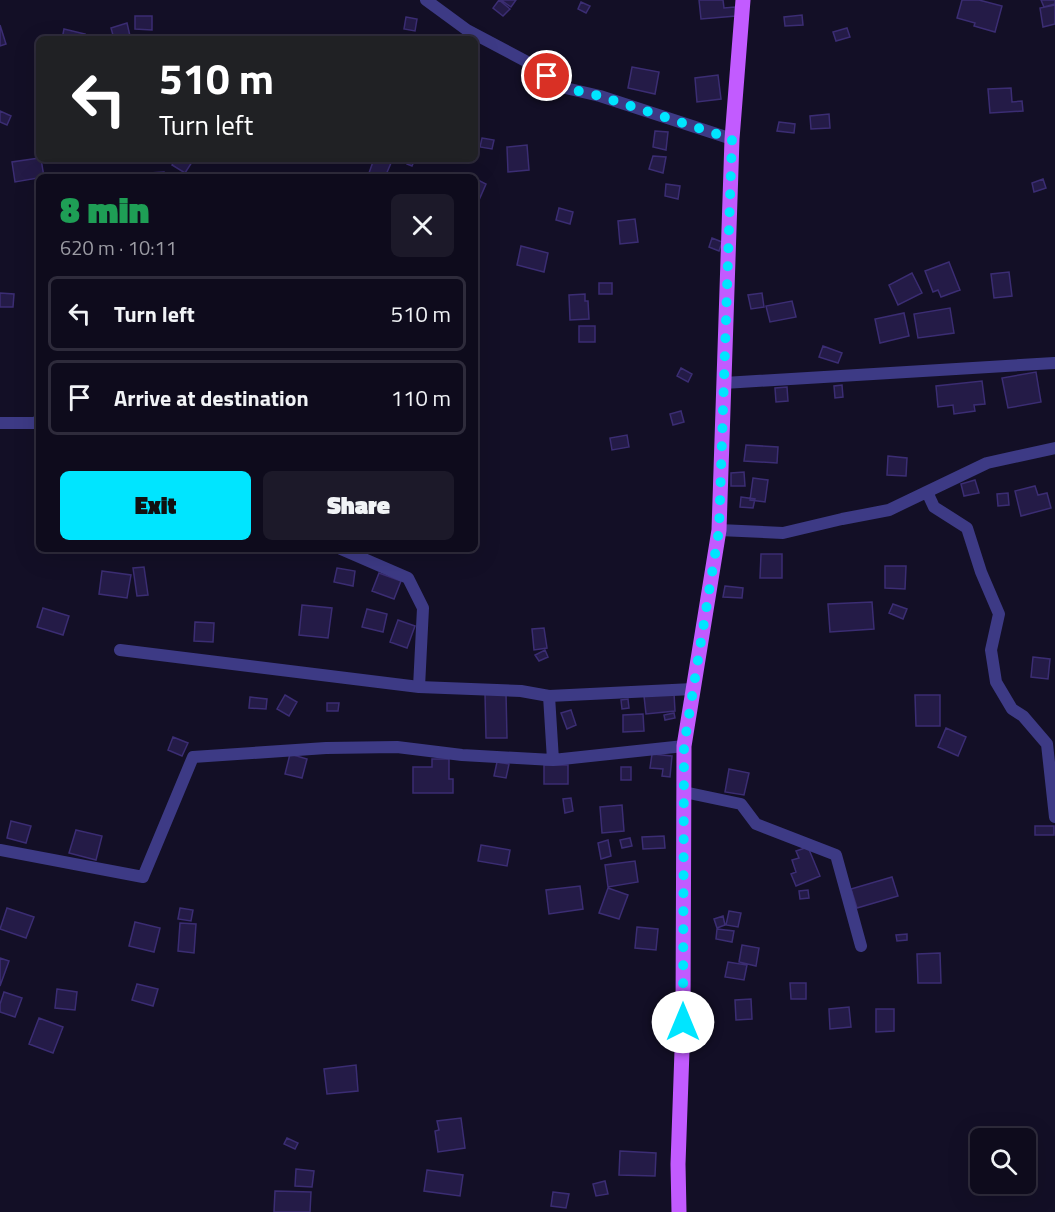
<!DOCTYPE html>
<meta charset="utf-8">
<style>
body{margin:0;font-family:"Titillium Web",sans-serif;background:#1c1929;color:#f1f3f6;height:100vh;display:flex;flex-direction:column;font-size:22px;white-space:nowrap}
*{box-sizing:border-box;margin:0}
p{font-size:20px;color:#9b9ba3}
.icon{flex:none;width:33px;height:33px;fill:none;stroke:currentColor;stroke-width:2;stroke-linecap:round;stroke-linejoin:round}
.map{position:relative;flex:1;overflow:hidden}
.details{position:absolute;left:36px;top:174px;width:442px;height:378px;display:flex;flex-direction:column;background:#0e0b1c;border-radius:9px;box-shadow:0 6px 24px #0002,0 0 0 2px #2e2b3b}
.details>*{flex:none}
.hud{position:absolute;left:36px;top:36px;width:442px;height:126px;border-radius:9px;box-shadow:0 6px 24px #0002,0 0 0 2px #2e2b3b;background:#202124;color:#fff;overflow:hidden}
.tools{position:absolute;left:970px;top:1128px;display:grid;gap:12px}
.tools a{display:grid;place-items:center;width:66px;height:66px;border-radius:9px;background:#0e0b1c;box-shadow:0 6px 24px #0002,0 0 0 2px #2e2b3b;font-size:30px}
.pin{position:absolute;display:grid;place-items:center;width:51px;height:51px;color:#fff;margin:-26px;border:3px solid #fff;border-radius:50%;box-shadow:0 2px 6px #0007}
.me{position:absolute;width:66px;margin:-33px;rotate:0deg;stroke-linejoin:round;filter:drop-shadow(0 0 4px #0008)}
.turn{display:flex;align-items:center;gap:21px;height:126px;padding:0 24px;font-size:27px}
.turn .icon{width:78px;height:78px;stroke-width:2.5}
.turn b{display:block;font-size:42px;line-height:51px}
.round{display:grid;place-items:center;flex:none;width:63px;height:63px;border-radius:9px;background:#1c1929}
.head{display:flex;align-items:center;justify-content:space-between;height:102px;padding:0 24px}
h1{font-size:36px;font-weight:800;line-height:45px;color:#1e9e55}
.action{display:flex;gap:12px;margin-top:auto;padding:12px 24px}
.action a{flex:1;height:69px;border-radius:9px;background:#00e5ff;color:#111;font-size:24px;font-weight:800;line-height:69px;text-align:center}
.action a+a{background:#1c1929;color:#f1f3f6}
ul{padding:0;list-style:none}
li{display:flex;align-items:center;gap:18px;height:75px;margin:0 12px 9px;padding:0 12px;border:3px solid #2e2b3b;border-radius:9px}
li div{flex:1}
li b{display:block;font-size:22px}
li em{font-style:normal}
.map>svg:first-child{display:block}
</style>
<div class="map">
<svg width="1055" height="1212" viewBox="0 0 1055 1212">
<rect width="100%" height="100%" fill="#130f26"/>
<path fill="#241b47" stroke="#3b2d73" stroke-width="1.5" d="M499 0 510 9 503 16 493 8Z
M501 0H516L511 7Z
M699 0H723L724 8 735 7 736 16 701 19Z
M962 0H979L1002 6 995 32 974 26 975 23 957 18Z
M1041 0H1055V4L1044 7Z
M581 2 590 6 586 13 578 9Z
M1055 5V24L1043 27 1040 8Z
M802 15 803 25 785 26 784 17Z
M135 16H152V30L135 29Z
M406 17 417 19 415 31 404 29Z
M127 23 130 36 114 39 111 28Z
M0 25 6 44 0 46Z
M847 28 850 37 836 41 833 32Z
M64 29 85 34 83 39H62Z
M632 67 659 72 655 94 628 88Z
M718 75 721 99 697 102 695 78Z
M1011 88 1012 102 1022 101 1023 111 990 113 988 89Z
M0 111 11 116 7 125 0 122Z
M829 114 830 128 811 129 810 116Z
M779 122 795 124 794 133 777 131Z
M655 131 668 132 666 150 653 147Z
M482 138 494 140 492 149 480 147Z
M527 145 529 170 508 172 507 147Z
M653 156 666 157 663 173 649 169Z
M39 158 41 159 44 177 15 182 12 162Z
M176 159H194L185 173 172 165Z
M374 159 391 163 385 177 369 173Z
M409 159H415L412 166 407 164Z
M164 172V177H133V174Z
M476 179 486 184 479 200 476 199Z
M1043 179 1046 188 1034 192 1032 183Z
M666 184 680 186 678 199 665 196Z
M559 208 573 212 570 224 556 220Z
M635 219 638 242 620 244 618 221Z
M712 238 722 242 719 251 709 247Z
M521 246 548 253 544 272 517 265Z
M949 262 960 290 941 297 938 290 933 292 925 271Z
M1009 272 1012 296 994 298 991 274Z
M912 273 922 293 898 305 889 285Z
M599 283H612V294H599Z
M0 293 14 294 13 307H0Z
M762 293 764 307 751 309 748 295Z
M585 294V301H588L589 319 570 320 569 295Z
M792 301 796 317 770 322 766 306Z
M950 308 954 333 918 338 914 314Z
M904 313 909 336 880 343 875 319Z
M579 326H595V342H579Z
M823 346 842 353 838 363 819 357Z
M681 368 692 374 688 382 677 376Z
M1036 372 1041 402 1008 408 1002 378Z
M982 381 985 404 974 405 975 411 954 414 953 405 938 407 936 386Z
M842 385 843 397 835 398 834 386Z
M787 387 788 401 776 402 775 388Z
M681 411 684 422 673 425 670 414Z
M627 435 629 447 612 450 610 438Z
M746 445 778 447 777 463 744 461Z
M888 456 907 458 906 476 887 475Z
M744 472 745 486H731V473Z
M753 478 768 480 765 502 750 500Z
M975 480 979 493 964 496 961 484Z
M1035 486 1038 495 1047 493 1051 508 1021 516 1015 491Z
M1008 493 1009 505 998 506 997 494Z
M741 497 755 499 753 508 740 507Z
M761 554H782V578H760Z
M885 566H906L905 589 885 588Z
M144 567 148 595 137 596 133 568Z
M337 568 355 571 353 586 334 582Z
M102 571 131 575 127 598 99 594Z
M379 573 401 581 394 599 372 591Z
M725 586 743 588 742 598 723 597Z
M872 602 874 629 830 632 828 604Z
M893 604 907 609 903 619 889 613Z
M302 605 332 608 328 638 299 635Z
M43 608 69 616 63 635 37 627Z
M367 609 387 614 383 632 362 627Z
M398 620 415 626 407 648 390 642Z
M195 622 214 623 213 642 194 641Z
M544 628 547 648 534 650 532 629Z
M545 650 548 657 539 661 535 655Z
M1033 657 1050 659 1048 679 1031 677Z
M485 693H506L507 738H486Z
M674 693 675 711 646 714 644 696Z
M285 695 297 702 289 716 277 709Z
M915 695H940V726H916Z
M250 697 267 699 266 709 249 708Z
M628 699 629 708 622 709 621 700Z
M327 703H339L338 711H327Z
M571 710 576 725 567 729 561 713Z
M674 713 675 718 665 720 664 715Z
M643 714 644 731 623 732V715Z
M946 728 966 737 958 756 938 747Z
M173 737 188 743 182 756 168 750Z
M290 754 307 759 302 778 285 774Z
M652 754 672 756 670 777 662 776 663 769 650 768Z
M432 759H449V779H453V793H413V767H432Z
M497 762 509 764 506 778 494 776Z
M544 765H568V784H544Z
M621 767H631V780H621Z
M729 769 749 773 744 795 725 792Z
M571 798 573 811 565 813 563 799Z
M622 805 624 831 602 833 600 807Z
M11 821 31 826 26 843 7 838Z
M1035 826H1054V835H1035Z
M76 830 102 836 96 860 69 853Z
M664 836 665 848 643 849 642 837Z
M630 838 632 846 622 848 620 840Z
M608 840 611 856 601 859 598 843Z
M481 845 510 850 507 866 478 861Z
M808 847 820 876 796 886 791 874 796 872 792 860 799 858 796 851Z
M635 861 638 882 608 887 605 865Z
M892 877 898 896 857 908 851 889Z
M580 886 583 909 549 914 546 890Z
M608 888 628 895 619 919 599 913Z
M808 890 809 898 800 899 799 891Z
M7 908 34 917 26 938 0 929Z
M180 908 193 910 191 921 178 919Z
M729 911 741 913 738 927 726 925Z
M723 916 725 925 717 928 714 919Z
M135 922 160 928 154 952 129 946Z
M180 923 196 924 194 953 178 951Z
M637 927 658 929 656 950 635 948Z
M717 929 734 931 732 942 716 939Z
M907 934V940L897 941 896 935Z
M742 945 759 948 756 966 739 962Z
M940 953 941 983H918L917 954Z
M0 958 9 961 0 986Z
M728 962 747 965 744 980 725 977Z
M790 983H806V999H791Z
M137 984 158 989 153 1006 132 1000Z
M57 989 77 992 75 1010 55 1008Z
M4 992 22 998 15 1017 0 1012V1004Z
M751 999 752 1019 736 1020 735 1000Z
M849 1007 851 1027 830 1029 829 1009Z
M876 1009H894V1031L876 1032Z
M39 1018 63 1027 53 1053 29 1044Z
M356 1065 358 1091 327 1094 324 1069Z
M461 1118 465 1148 438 1152 435 1131 439 1130 437 1121Z
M287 1138 298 1143 295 1149 284 1144Z
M620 1151 656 1153 655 1176 619 1175Z
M296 1169 314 1171 312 1187 295 1186Z
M427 1170 463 1175 460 1196 424 1191Z
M605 1181 608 1194 596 1196 593 1184Z
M275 1191 311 1192 310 1212H274Z
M553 1192 569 1194 566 1208 551 1206Z"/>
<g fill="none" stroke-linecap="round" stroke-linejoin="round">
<path stroke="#3d3a85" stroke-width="12" d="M426 0 467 30 533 65 561 87 600 96 732 139
M724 383 1054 363
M0 423H35L39 420
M927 492 934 507 967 528 981 572 999 614 991 650 996 682 1012 709 1023 716 1047 744 1055 817
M719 530 783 533 842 519 889 510 987 463 1055 448
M341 549 408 578 423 608 419 687 521 691 549 696 553 760
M120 650 419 687
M549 696 693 689
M684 792 741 804 756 824 836 855 861 946
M0 850 143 877 193 757 326 748 397 747 462 755 553 760 684 746"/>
<path stroke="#c25bff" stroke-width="15" d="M679 1212 678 1164 683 1022 684 746 719 530 732 139 743 0"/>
</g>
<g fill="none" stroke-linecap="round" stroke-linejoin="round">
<path stroke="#00e5ff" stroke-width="10" stroke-dasharray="0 18" d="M547 76 561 87 600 96 732 139 719 530 684 746 683 1022"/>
</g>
</svg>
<div class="tools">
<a><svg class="icon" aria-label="search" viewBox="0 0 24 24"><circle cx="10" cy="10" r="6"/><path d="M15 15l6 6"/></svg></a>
</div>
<div class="pin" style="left:547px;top:76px;background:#d93025"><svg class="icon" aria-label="arrive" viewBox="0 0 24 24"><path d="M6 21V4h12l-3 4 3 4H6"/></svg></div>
<svg class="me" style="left:683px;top:1022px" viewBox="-20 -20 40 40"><circle r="19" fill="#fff"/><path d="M0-13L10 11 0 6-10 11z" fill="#00e5ff"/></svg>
<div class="hud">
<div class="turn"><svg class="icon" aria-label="left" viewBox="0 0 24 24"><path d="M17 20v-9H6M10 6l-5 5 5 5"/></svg><div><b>510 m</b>Turn left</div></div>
</div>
<section class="details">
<div class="head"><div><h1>8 min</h1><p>620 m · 10:11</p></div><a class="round"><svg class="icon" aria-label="close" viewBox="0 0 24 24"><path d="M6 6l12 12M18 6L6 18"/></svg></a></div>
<ul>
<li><svg class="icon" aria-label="left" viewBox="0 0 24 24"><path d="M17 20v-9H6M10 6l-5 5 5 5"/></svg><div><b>Turn left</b></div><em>510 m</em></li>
<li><svg class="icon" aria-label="arrive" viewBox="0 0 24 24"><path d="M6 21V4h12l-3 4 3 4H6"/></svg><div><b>Arrive at destination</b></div><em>110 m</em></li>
</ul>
<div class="action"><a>Exit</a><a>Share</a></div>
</section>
</div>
